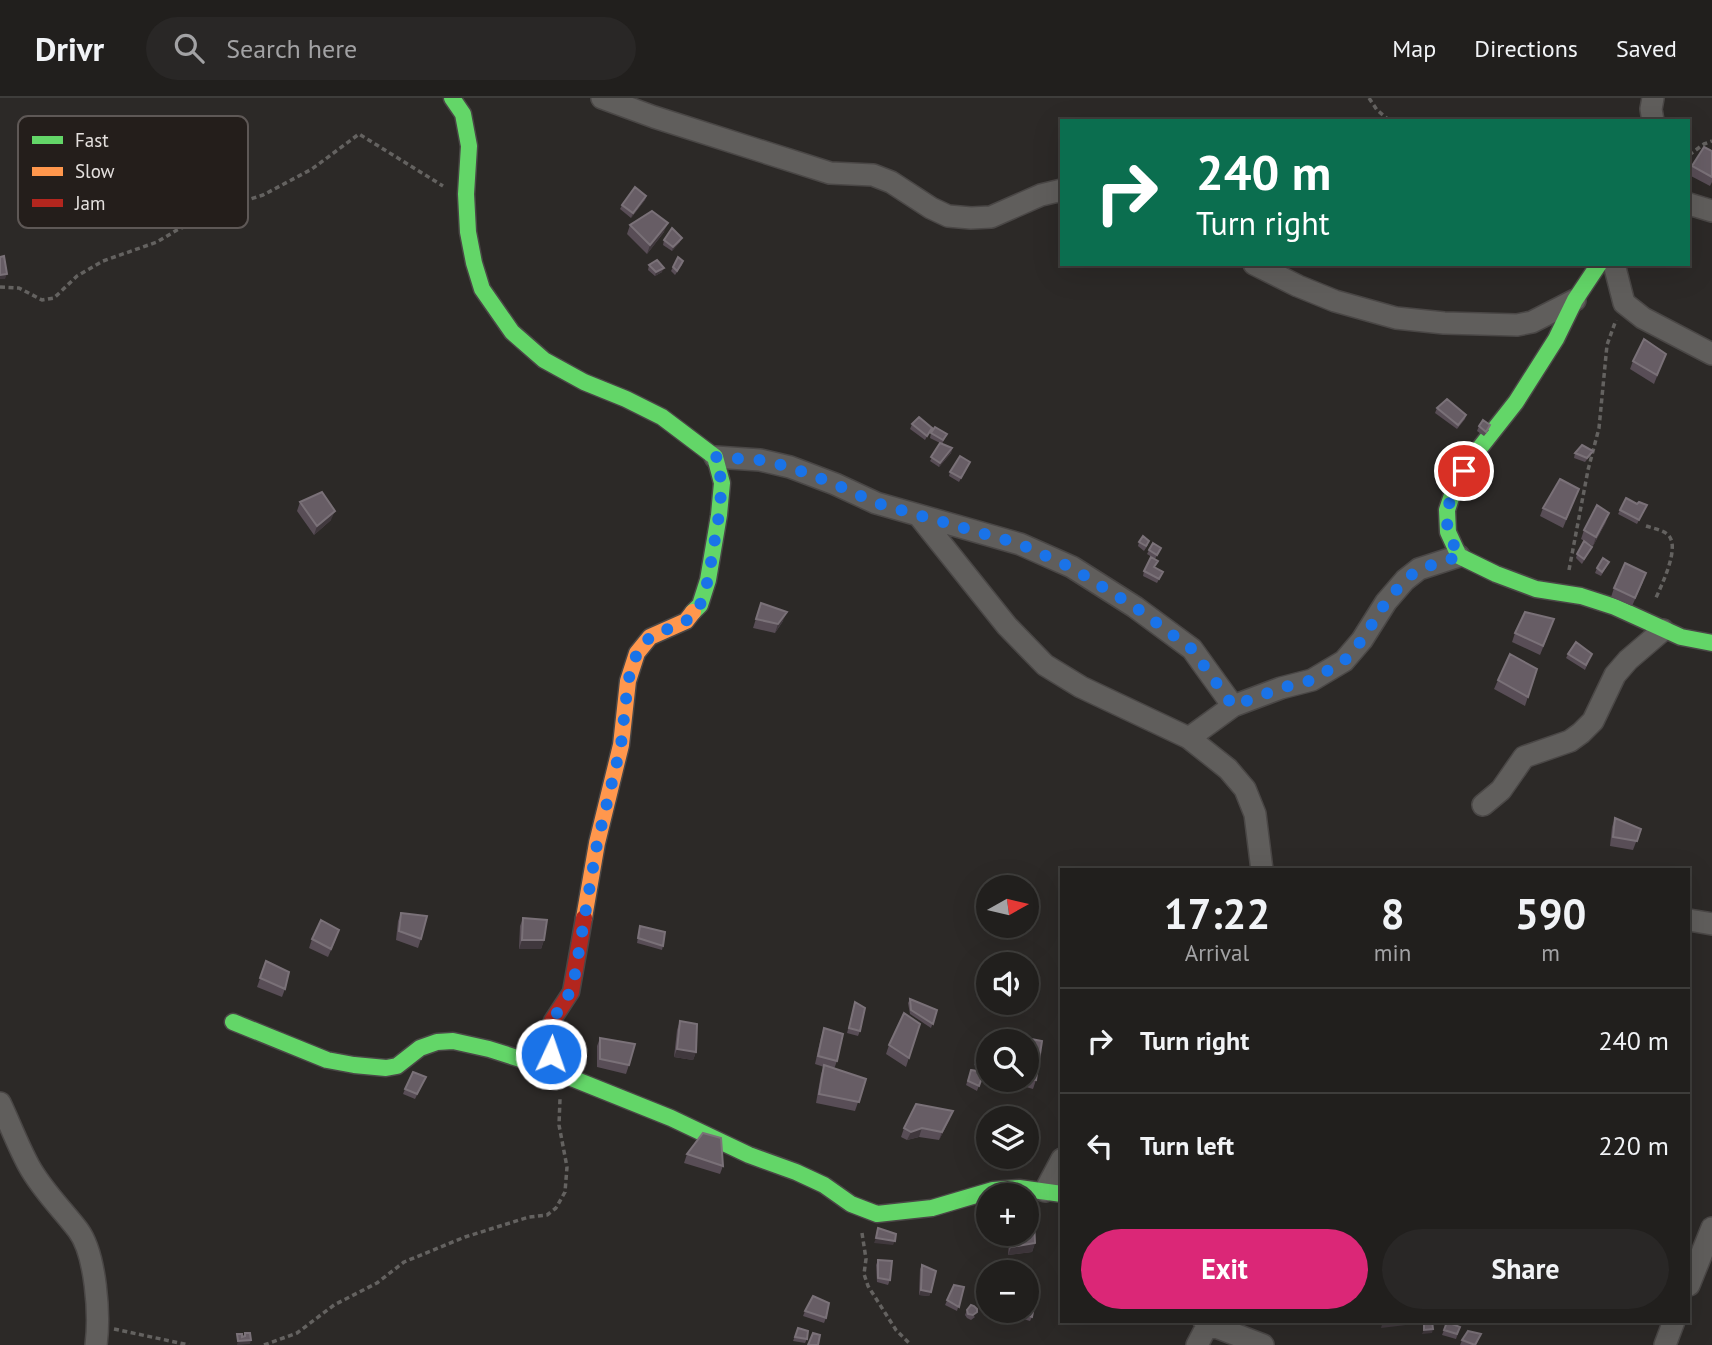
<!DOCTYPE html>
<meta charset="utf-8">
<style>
body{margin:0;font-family:"PT Sans",sans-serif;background:#292726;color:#f1f3f6;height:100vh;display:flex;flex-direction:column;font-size:26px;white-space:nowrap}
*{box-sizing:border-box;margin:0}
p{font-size:23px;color:#a2a2a4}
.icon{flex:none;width:38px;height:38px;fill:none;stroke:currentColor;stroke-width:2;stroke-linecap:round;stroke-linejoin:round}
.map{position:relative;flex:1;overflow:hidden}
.sheet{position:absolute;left:1060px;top:770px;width:630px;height:455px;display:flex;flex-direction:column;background:#211f1d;border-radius:0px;box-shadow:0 7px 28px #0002,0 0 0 2px #3e3d3b}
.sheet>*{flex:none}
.hud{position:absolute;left:1060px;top:21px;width:630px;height:147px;border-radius:0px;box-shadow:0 7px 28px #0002,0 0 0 2px #3e3d3b;background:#0b6e4f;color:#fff;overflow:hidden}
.needle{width:46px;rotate:82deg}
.tools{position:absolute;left:976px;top:777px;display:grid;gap:14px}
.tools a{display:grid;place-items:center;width:63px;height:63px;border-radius:50%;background:#211f1d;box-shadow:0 7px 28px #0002,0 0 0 2px #3e3d3b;font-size:35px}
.pin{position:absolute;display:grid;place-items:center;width:60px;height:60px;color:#fff;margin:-30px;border:4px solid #fff;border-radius:50%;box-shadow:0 2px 7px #0007}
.me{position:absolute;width:77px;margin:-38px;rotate:3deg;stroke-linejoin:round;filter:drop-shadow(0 0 5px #0008)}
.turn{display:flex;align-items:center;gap:24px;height:147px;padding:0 21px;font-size:32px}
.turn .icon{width:91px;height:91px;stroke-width:2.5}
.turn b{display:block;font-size:49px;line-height:60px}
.eta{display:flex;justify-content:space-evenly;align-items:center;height:119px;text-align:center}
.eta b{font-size:42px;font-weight:600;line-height:49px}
.primary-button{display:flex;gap:14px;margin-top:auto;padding:14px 21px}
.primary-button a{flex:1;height:80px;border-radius:42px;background:#db2777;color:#fff;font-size:28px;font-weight:600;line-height:80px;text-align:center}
.primary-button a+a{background:#292726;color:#f1f3f6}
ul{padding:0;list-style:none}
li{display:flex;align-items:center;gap:21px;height:105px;padding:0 21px;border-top:2px solid #3e3d3b}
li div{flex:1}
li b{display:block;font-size:26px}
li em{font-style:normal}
header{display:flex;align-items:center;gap:42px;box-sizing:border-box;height:98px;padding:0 35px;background:#211f1d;border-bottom:2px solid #3e3d3b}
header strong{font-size:33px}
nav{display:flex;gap:38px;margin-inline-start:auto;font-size:24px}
.search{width:490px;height:63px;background:#292726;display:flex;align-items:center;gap:18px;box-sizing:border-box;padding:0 24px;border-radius:38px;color:#a2a2a4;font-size:26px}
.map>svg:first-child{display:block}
</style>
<header>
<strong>Drivr</strong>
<div class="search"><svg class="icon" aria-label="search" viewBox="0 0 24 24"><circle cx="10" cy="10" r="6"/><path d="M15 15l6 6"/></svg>Search here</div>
<nav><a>Map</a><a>Directions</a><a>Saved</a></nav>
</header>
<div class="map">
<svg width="1712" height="1247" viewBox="0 0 1712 1247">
<rect width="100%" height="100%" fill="#2c2927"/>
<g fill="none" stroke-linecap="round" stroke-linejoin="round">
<defs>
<path id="street" d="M602 0 654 19 830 75 873 77 891 84 931 110 948 118 971 120 991 119 1041 97 1062 92
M1653 0 1651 11 1653 23
M1689 106 1712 113
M1254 166 1298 188 1335 203 1396 220 1444 225 1517 227 1532 224 1575 202
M1614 166 1624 205 1643 220 1712 256
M715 359 760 362 790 369 835 386 876 405 1020 446 1072 469 1135 509 1192 551 1233 608
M919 418 1007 528 1045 567 1081 589 1189 640 1228 671 1245 691 1255 716 1262 772
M1189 640 1233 608 1281 590 1312 582 1344 563 1362 542 1386 504 1405 482 1419 471 1459 458
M1483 707 1501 692 1524 659 1570 643 1581 635 1593 623 1615 577 1628 562 1663 532
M1689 822 1712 826
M0 1005C10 1026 18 1048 29 1068 42 1092 62 1111 78 1132 96 1156 100 1217 96 1247
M1045 1093 1062 1061
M1689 1187 1712 1130
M1204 1223 1208 1226 1263 1247
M1197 1247 1208 1226
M1665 1247 1674 1223"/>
<path id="fast" d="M452 0 463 16 469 48 466 96 468 134 474 165 482 191 512 234 544 262 584 284 626 301 662 319 715 359 722 385 719 417 708 482 700 507 693 514
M1599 166 1575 202 1556 241 1516 304 1475 356 1454 391 1447 412 1448 434 1459 458 1496 476 1536 491 1581 498 1615 509 1681 539 1712 545
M233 924 327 962 354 967 386 970 397 968 420 950 437 944 453 943 489 951 539 967 671 1020 749 1057 796 1074 824 1087 851 1106 877 1116 932 1110 993 1092 1019 1090 1062 1096"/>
<path id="slow" d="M584 820 597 745 621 647 628 583 637 555 650 539 686 523 693 514"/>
<path id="jam" d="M561 976 551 956 548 937 552 923 571 894 584 820"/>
</defs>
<use href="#street" stroke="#4a4746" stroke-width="24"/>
<use href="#fast" stroke="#4a4746" stroke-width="19"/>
<use href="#slow" stroke="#4a4746" stroke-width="19"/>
<use href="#jam" stroke="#4a4746" stroke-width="19"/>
<path stroke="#646260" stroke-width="3.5" stroke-dasharray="5 3.5" stroke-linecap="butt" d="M1369 0 1377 12 1390 23
M1689 57 1704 46 1712 43
M0 189 19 190 42 202 54 200 77 178 103 163 157 144 177 132 232 107 263 97 312 71 359 36 443 88
M1646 428C1652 430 1662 432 1667 436 1682 447 1661 488 1655 502
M1569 472 1588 372 1599 330 1607 247 1616 222
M862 1135 866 1161 864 1176 868 1188 896 1232 911 1247
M114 1231 189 1247
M264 1247 297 1235 334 1207 377 1185 404 1164 465 1139 529 1119 547 1117 556 1110 565 1094 567 1069 559 1027 560 1001"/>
<use href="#street" stroke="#605e5c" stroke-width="21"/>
<use href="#fast" stroke="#63d668" stroke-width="16"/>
<use href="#slow" stroke="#ff974d" stroke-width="16"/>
<use href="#jam" stroke="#b3261e" stroke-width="16"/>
</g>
<path fill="#584d56" d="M200 24 220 45 211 51 198 29Z
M1712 53V84L1710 88 1689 77 1692 68Z
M646 98 645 102 631 120 620 111 622 107Z
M630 127 664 134 647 156 627 136Z
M664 142 680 144 672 153 663 147Z
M683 163 682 167 675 177 671 173 673 169Z
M649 167 662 174 655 178 648 172Z
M1666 256 1654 286 1630 271 1633 263Z
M1437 310 1466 317 1465 321 1457 331 1435 315Z
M912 326 932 330 925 342 910 331Z
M1479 328 1489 332 1484 338 1477 333Z
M931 335 945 340 942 346 952 350 951 355 939 369 930 363 940 345 930 340Z
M1575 355 1591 357 1585 364 1574 360Z
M968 368 959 384 949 378 950 374Z
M1579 391 1563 430 1540 418 1543 410Z
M300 404 331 422 314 437 297 413Z
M1637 406 1647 407 1637 426 1618 416 1620 412Z
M1606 424 1593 448 1581 441 1584 432Z
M1139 444 1148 447 1144 453 1138 448Z
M1592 449 1582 466 1576 460 1577 456Z
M1161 450 1155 461 1147 456 1149 452Z
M1607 468 1601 478 1595 475 1597 470Z
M1155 469 1163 474 1157 485 1143 478 1144 473Z
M1643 484 1632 508 1611 499 1614 490Z
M761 505 783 523 775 535 753 530Z
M1551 530 1540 557 1512 544 1515 535Z
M1568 556 1590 560 1585 572 1566 560Z
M1537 571 1525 608 1494 591 1498 582Z
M1615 720 1641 731 1633 752 1610 748 1612 729Z
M401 815 421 841 418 850 396 842 398 823Z
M523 820 544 842 541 851H519L520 828Z
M640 828 663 848 662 852 637 845Z
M312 841H336L328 859 309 850Z
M266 863 285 891 282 899 257 889Z
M910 901 937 912 931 930 910 916 908 905Z
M855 904 860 933 858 938 847 935Z
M680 923 696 954 693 962 674 959 677 932Z
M920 926 906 969 886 956 889 947Z
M824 930 837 963 834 971 866 981 855 1013 816 1005 821 976 824 969 815 966 821 939Z
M600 940 629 967 626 976 597 969V948Z
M989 943V974L974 967 978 959Z
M1027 943 1036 982 1033 991 1013 985 1014 982H1027Z
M971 972 984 974 977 993 966 987Z
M426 979 415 1001 403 996 405 991Z
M950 1021 939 1042 919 1039 907 1042 901 1039 904 1030Z
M687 1056 723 1068 720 1076 684 1065Z
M1010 1136H1027L1035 1145 1032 1154 1008 1157Z
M878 1162 890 1182 888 1187 877 1184 876 1167Z
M922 1167 931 1194 929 1198 919 1197 920 1171Z
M954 1187 964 1189 957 1213 945 1207Z
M967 1212 975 1219 971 1222 967 1220 965 1217Z
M805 1213 826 1220 824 1225 803 1218Z
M1022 1213 1032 1219 1030 1223 1020 1220Z
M1447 1224 1460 1229 1456 1241 1442 1237Z
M798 1230 807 1241 805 1245 793 1243Z
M1479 1240 1476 1247H1460L1462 1242Z"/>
<path fill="#40383d" d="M222 41 220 45 211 51 213 46Z
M646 98 645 102 631 120 633 115Z
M668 125 664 134 647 156 650 147Z
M682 140 680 144 672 153 673 149Z
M664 170 662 174 655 178 656 174Z
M7 176 5 181H0V177Z
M952 350 951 355 939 369 940 365Z
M335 413 331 422 314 437 317 428Z
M1609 415 1606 424 1593 448 1596 439Z
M787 514 783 523 775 535 778 526Z
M522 842H544L541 851H519Z
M677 951 696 954 693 962 674 959Z
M953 1013 950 1021 939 1042 942 1034Z
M922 1030 919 1039 907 1042 911 1034Z
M876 1140 895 1143 893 1147 874 1145Z
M1035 1145 1032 1154 1008 1157 1011 1149Z
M921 1192 931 1194 929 1198 919 1197Z
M1383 1223H1415L1414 1226 1381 1230Z
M1433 1231 1432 1235 1422 1236 1424 1232Z
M251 1242 250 1246 237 1247 238 1243Z"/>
<path fill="#675d65" stroke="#7a7178" stroke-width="2" d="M1704 49 1712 53V79L1692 68Z
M635 89 646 98 633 115 622 107Z
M652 113 668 125 650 147 630 127Z
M672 130 682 140 673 149 664 142Z
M4 158 7 176 0 177V159Z
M678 159 683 163 677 173 673 169Z
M657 162 664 170 656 174 649 167Z
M1644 241 1666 256 1657 277 1633 263Z
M1447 301 1466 317 1458 327 1437 310Z
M919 319 932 330 927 338 912 326Z
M1483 322 1490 327 1486 334 1479 328Z
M935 329 947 336 943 342 931 335Z
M940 345 952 350 940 365 931 359Z
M1582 347 1593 353 1587 360 1575 355Z
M960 358 970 364 961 380 950 374Z
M1560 381 1579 391 1566 421 1543 410Z
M322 394 335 413 317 428 300 404Z
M1626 400 1637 406 1639 404 1647 407 1639 422 1620 412Z
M1597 407 1609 415 1596 439 1584 432Z
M1143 438 1149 443 1146 448 1139 444Z
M1584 443 1592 449 1584 461 1577 456Z
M1153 445 1161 450 1157 457 1149 452Z
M1151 459 1158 463 1154 469 1163 474 1159 481 1144 473Z
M1603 460 1609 464 1602 474 1597 470Z
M1625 465 1646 475 1635 500 1614 490Z
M761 505 787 514 778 526 756 521Z
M1525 514 1554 521 1543 548 1515 535Z
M1576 544 1592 556 1586 567 1568 556Z
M1510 556 1537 571 1528 599 1498 582Z
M1615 720 1641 731 1637 743 1613 739Z
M401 815 427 818 421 841 399 833Z
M523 820 547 822 544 842H522Z
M321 822 339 832 331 851 312 841Z
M640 828 665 834 663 848 638 840Z
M266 863 289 874 285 891 260 880Z
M910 901 937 912 933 926 911 912Z
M855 904 865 910 860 933 849 930Z
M904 915 920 926 909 960 889 947Z
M680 923 697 926 696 954 677 951Z
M824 930 843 936 837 963 818 958Z
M986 939 999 943H989V964L978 959Z
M600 940 635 946 629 967 600 961Z
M1026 940 1042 943 1036 982 1027 980V943H1025Z
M824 967 866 981 859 1004 819 996Z
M971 972 984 974 979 988 968 983Z
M413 974 426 979 417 996 405 991Z
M916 1006 953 1013 942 1034 922 1030 911 1034 904 1030Z
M703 1035 721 1040 723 1068 687 1056Z
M1034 1121 1035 1145 1011 1149 1013 1136H1027V1123Z
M878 1130 896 1136 895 1143 876 1140Z
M878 1162 892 1163 890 1182 878 1180Z
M922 1167 936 1173 931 1194 921 1192Z
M954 1187 964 1189 959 1209 947 1202Z
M813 1198 829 1205 826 1220 805 1213Z
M971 1207 974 1208 977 1211V1214L973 1217 968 1216 967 1212Z
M1027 1207 1034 1209 1032 1219 1021 1215 1022 1213H1027Z
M1424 1223H1432L1433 1231 1424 1232Z
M1447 1224 1460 1229 1457 1236 1444 1232Z
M798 1230 808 1233 807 1241 795 1239Z
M1468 1233 1481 1236 1475 1247 1462 1242Z
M245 1235H250L251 1242 238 1243 237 1236H242V1239L245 1238Z
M813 1235 820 1237 818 1247H808Z"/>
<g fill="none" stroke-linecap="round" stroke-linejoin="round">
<path stroke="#1a73e8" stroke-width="12" stroke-dasharray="0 21.6" d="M551 956 548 937 552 923 570 894 575 876 597 746 621 647 628 583 637 555 650 539 686 523 700 507 708 482 719 417 722 385 715 359 760 362 790 369 835 386 876 405 1020 446 1072 470 1135 509 1192 551 1233 608 1281 590 1312 582 1344 563 1362 542 1386 504 1405 482 1419 471 1460 458C1456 450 1449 441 1448 432 1444 411 1453 391 1464 373"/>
</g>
<rect x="18" y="18" width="230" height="112" rx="10" fill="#241e1b" stroke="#5e5856" stroke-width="2"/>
<rect x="32" y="38" width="31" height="8" fill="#63d668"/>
<rect x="32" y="69" width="31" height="9" fill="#ff974d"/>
<rect x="32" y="101" width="31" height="8" fill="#b3261e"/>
<g font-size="19" fill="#e4e0de">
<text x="75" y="49">Fast</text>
<text x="75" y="80">Slow</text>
<text x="75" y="112">Jam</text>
</g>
</svg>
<div class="tools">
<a><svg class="needle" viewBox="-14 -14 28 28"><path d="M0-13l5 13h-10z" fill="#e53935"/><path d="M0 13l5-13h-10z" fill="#a2a2a4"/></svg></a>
<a><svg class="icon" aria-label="sound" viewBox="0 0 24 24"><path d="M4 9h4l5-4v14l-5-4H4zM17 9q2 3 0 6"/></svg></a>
<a><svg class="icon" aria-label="search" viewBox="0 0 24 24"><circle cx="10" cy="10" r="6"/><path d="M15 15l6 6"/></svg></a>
<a><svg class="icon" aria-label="layers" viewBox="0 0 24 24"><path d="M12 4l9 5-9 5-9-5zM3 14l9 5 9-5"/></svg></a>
<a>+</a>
<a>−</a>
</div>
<div class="pin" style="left:1464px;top:373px;background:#d93025"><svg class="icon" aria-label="arrive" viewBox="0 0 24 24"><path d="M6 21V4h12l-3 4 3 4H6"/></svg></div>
<svg class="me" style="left:551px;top:956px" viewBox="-20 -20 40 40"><circle r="17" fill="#1a73e8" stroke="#fff" stroke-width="3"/><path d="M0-11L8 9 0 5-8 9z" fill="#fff"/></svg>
<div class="hud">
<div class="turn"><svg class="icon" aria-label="right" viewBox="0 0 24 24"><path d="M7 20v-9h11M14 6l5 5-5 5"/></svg><div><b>240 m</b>Turn right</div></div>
</div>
<section class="sheet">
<div class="eta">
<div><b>17:22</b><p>Arrival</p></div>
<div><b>8</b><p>min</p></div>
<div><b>590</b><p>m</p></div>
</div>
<ul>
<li><svg class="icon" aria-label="right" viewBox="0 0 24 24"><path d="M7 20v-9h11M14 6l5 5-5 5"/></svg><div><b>Turn right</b></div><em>240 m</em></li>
<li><svg class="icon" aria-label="left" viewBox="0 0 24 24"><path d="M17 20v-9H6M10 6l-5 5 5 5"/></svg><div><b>Turn left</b></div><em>220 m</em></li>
</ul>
<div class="primary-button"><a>Exit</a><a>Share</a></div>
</section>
</div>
